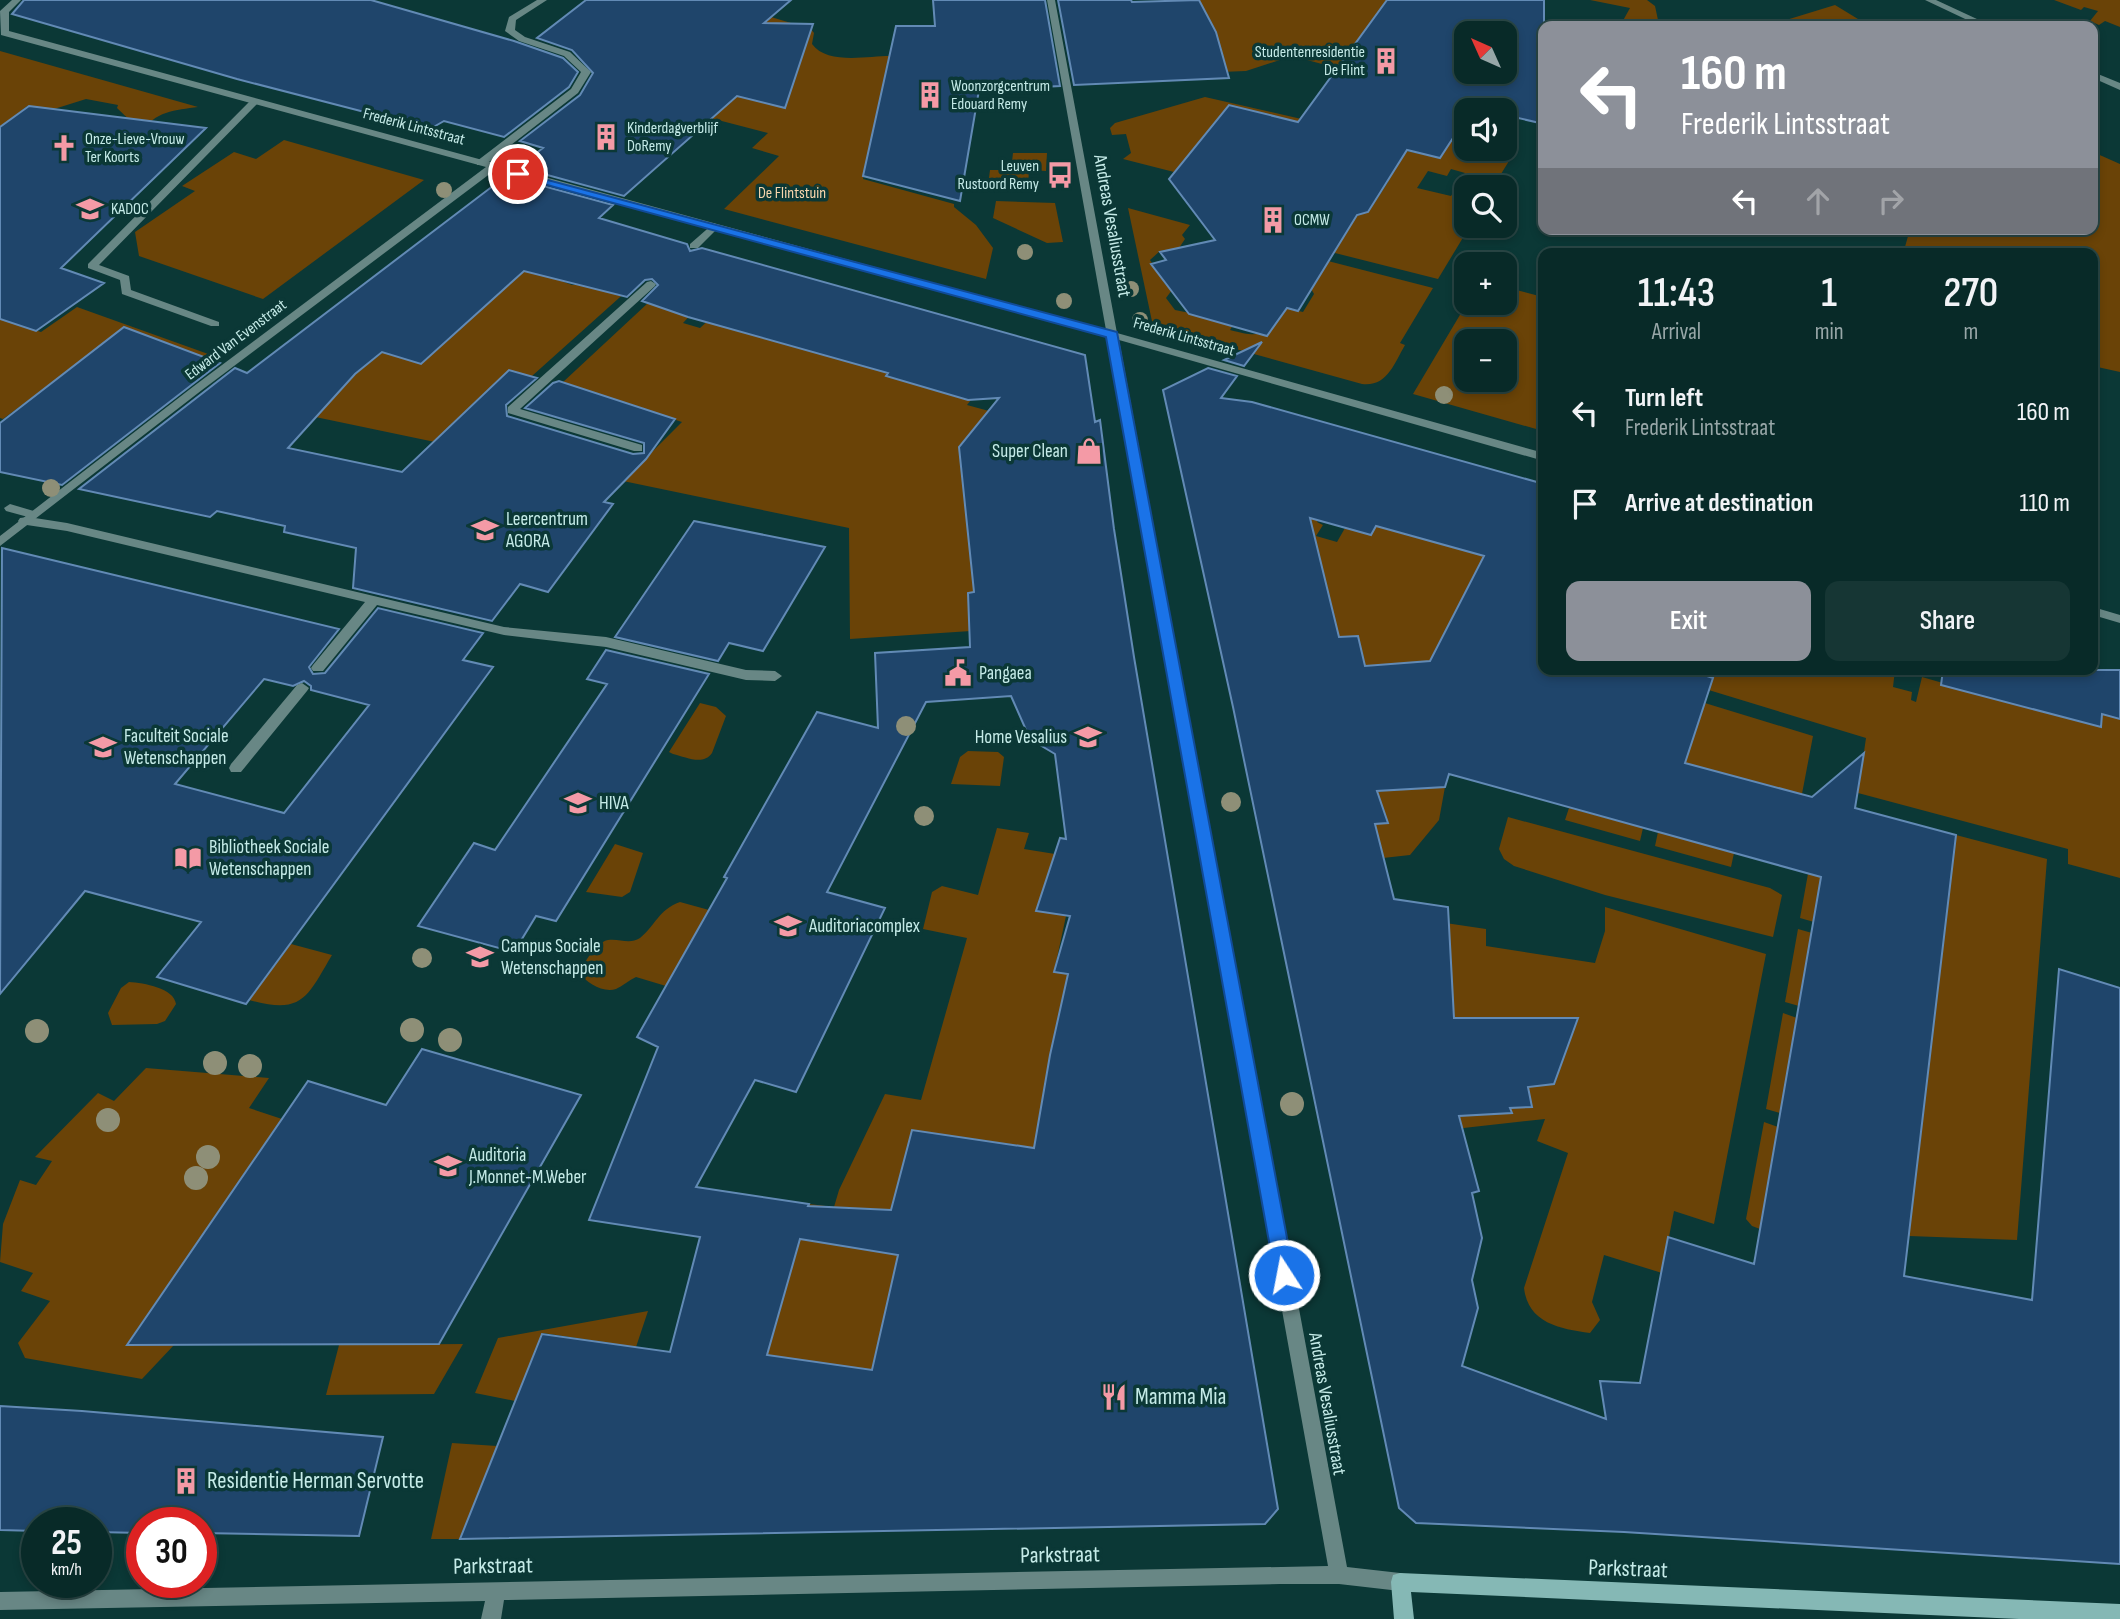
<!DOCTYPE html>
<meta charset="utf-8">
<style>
body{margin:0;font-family:"Sofia Sans Condensed",sans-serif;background:#163634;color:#f1f3f6;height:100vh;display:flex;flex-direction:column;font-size:26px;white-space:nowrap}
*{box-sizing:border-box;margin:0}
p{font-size:23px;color:#98a7a8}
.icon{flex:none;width:38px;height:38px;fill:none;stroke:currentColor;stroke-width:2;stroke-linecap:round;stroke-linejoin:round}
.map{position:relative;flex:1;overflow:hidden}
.sheet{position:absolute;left:1538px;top:248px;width:560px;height:427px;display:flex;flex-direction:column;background:#082a28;border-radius:14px;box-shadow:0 4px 10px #0003,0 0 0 2px #294645}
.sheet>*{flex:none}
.hud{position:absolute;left:1538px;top:21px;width:560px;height:214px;border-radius:14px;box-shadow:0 4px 10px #0003,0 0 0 2px #294645;background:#8c9099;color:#fff;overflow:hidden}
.needle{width:46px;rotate:315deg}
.controls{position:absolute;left:1454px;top:21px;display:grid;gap:14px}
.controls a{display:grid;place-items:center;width:63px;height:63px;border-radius:14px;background:#082a28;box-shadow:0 4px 10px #0003,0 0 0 2px #294645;font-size:35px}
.speed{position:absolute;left:21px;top:1507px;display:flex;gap:14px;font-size:35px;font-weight:700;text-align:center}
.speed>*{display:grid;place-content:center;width:91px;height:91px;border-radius:50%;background:#082a28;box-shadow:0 4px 10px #0003,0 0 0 2px #294645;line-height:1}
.speed small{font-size:18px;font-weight:400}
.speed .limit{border:10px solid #d22;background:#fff;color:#111}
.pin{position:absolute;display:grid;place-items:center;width:60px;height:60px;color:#fff;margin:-30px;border:4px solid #fff;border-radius:50%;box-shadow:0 2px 7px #0007}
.me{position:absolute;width:77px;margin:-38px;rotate:349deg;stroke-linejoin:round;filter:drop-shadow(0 0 5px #0008)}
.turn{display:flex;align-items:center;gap:24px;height:147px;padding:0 28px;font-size:32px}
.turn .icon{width:91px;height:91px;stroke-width:2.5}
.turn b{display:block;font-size:49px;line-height:60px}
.lanes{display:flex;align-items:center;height:66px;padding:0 28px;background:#0003;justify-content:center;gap:35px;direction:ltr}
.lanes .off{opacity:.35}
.eta{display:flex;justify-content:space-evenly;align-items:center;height:119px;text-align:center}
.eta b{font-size:42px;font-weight:600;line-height:49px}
.primary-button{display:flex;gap:14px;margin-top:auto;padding:14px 28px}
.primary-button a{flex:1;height:80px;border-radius:14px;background:#8c9099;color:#fff;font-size:28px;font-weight:600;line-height:80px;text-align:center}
.primary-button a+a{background:#163634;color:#f1f3f6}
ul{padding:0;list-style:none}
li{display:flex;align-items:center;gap:21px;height:91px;padding:0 28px}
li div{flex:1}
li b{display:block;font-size:26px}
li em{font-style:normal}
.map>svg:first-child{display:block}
</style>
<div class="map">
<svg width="2120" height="1619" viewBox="0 0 2120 1619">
<rect width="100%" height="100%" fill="#0b3836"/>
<path fill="#6a4307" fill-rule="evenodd" d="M1199 0H1387L1337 68 1292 56 1246 71 1170 74 1202 5Z
M1590 0H1647L1655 6 1658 20 1654 26H1620L1630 8Z
M2054 0H2120V27L2105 21 2099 25 2090 21 2098 11 2084 7 2081 10Z
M1835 5 1858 19 1848 22 1854 26H1767Z
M771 17 811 29 814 33 812 44C827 65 867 56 890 56L863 179 954 204V207L976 225 993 248 986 279 724 209 779 156 752 148 768 133 668 107Z
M0 51 198 107C176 110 153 111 143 133L117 108 118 105 86 99 51 110 27 106 0 129Z
M1205 97 1345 129 1187 157 1174 172 1123 159 1131 153 1126 134 1112 135 1110 128 1115 123Z
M1462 125 1466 126V149H1505V144L1509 161 1493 187H1466V226H1470L1438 279 1331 252 1349 216 1368 212 1373 203V198L1377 199 1388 182 1380 174 1387 147 1440 158ZM1451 169 1465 173 1451 196 1417 188 1428 171 1447 176Z
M284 140 424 180 263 299 139 256 135 232 195 191 182 186 234 152 256 159Z
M2093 152 2120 164V372L2093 366V254H1903L1910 229H2093Z
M1013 153H1047L1046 171 1029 170 1028 186 1010 185V178H989L990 170H1011Z
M996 201 1055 203 1063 242 1047 243 993 218Z
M1128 208 1190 225 1182 235 1185 239 1179 248 1160 251 1150 260 1165 284 1172 290 1166 298 1175 310 1235 322 1230 330C1263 339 1267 335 1286 308L1303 312 1314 294 1309 285 1328 261 1433 288 1400 343 1405 345C1394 364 1387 387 1362 384L1153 326Z
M501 258 579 270 564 282 572 285 638 281 454 446 301 414 335 396 347 381Z
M1505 287 1543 297V431L1413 394 1467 303H1505ZM1505 341V380H1466V341Z
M648 303 675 312 697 308 683 323 700 328 713 316 809 351 819 342 889 372 887 376 978 391 967 405 989 411 959 448 973 582 995 591 969 593 968 605 986 630 850 639 849 528 623 481 682 422 562 383Z
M77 307 211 355 179 378 51 394 41 391 3 419 0 418V319L41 332Z
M1227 437 1328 505 1317 522 1323 525 1316 536 1337 542 1345 528 1371 535 1381 515 1478 523 1468 552 1492 558 1479 670 1365 666 1326 638 1325 579 1318 553Z
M1544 670H1597L1813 736 1802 794 1625 747Z
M1643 670H1895L1893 687 1912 692 1911 700 1916 702 1922 677 2002 700 2102 709 2120 719V878L2068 864V849L1858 793 1866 738Z
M700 703 716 707 726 716 712 753C703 766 686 757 673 754L669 752Z
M968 751 998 752 1004 757 1000 786 951 784 960 757Z
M1445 787 1439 820 1410 855 1383 858 1375 824 1388 823 1381 803 1375 804 1372 792Z
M1569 808 1643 828 1640 841 1565 820Z
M1508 817 1770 888 1782 895 1773 937 1605 895 1514 866 1504 859 1499 849Z
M997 828 1029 833 1024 849 1055 854 1037 911 1066 916 1054 972 1107 981 1056 1026 1047 1070 1043 1149 913 1130 907 1217 872 1370 800 1360 795 1379 766 1357 809 1204 834 1207 839 1190 885 1094 921 1100 967 938 923 929 932 892 942 886 978 895Z
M1658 832 1734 853 1731 867 1655 846Z
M1815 835 1828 838 1814 922 1800 918Z
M1956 835 2047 859 2017 1240 1909 1236Z
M615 844 643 853 630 892 622 897 586 892Z
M680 902 709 910 666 986 636 977C629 980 623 986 616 989 603 993 586 983 580 973 583 963 597 942 608 940 619 938 629 945 640 938 656 925 658 910 680 902Z
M1605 907 1766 954 1714 1224 1674 1211 1662 1273 1604 1255 1592 1302 1600 1320 1590 1333C1560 1329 1528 1323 1524 1288L1568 1153 1537 1141 1545 1119 1401 1135 1397 1119 1511 1113 1510 1108 1532 1106 1529 1094 1454 1024 1405 917 1486 929V946L1595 963 1605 931Z
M1798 929 1812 933 1799 1006 1785 1002Z
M291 944 332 955C307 997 303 1015 249 1000Z
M129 982C144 983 174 988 176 1004L165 1021 157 1024 112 1025 108 1013 121 988Z
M1783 1013 1797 1018 1780 1113 1766 1109Z
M146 1068 269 1078 249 1108 282 1119 127 1344 174 1345 142 1379 25 1358 18 1343 50 1301 21 1291 33 1273 0 1262 3 1224 20 1180 36 1185 52 1161 35 1157 98 1093 114 1101Z
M1764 1122 1778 1127 1760 1229 1752 1226 1746 1219Z
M648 1311 636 1347 543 1333 515 1401 475 1393 498 1338Z
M463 1344 434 1394 326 1395 339 1345Z
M452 1443 497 1446 460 1539H431Z"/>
<path fill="#1f456b" stroke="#628ab5" stroke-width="2" fill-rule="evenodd" d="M24 0H371L514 41 563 58 578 72 569 87 504 137 444 121 430 129 237 79 12 14Z
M586 0H791L764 23 813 24 785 108 737 96 624 196 518 167 543 148 520 141 580 95 593 73 572 50 537 38Z
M933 0H1045L1060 86 979 90 960 201 863 176 896 26H935Z
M1058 0H1131L1132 2 1199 0 1216 32 1229 78 1074 85Z
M1387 0H1544V124L1505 115V110L1473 108 1466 110V118L1440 158 1407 150 1368 212 1357 215 1298 311 1287 308 1267 336 1189 314 1151 264 1166 260 1160 252 1215 240 1169 179 1229 105 1298 122ZM1466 33H1505V72H1466Z
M29 106 206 128 61 268 104 283 36 331 0 319V127Z
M506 176 613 205 599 218 687 244 690 251 702 248 1085 355 1095 422 1100 420 1114 529 1134 657 1278 1509 1265 1524 460 1539 542 1334 670 1352 700 1237 589 1220 658 1047 637 1037 727 878 724 877 817 712 878 728 875 653 970 647 968 593 974 592 959 447 999 398 968 400 886 376 888 373 688 317 642 301 658 285 652 279 645 280 627 297 524 271 421 364 382 352 355 374 288 448 402 472 509 370 537 378 506 405 507 416 633 454 644 453V443L525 408 553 383 559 381 675 419 646 459 604 502 613 504 548 592 520 584 492 621 353 588 356 548 284 532 285 526 217 511 210 517 79 489 235 368 247 373ZM1011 696 1030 739 1055 754 1066 839 1060 838 1036 911 1070 916 1054 972 1068 974 1050 1055 1034 1148 912 1130 891 1210 808 1206 809 1204 696 1187 755 1080 796 1092 885 908 827 892 926 702ZM800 1239 898 1255 872 1370 767 1355Z
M124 327 220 363 62 485 0 472V423Z
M1262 342 1244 366 1224 360Z
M1208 368 1237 376 1221 398 1252 402 1544 484V670H1689L1713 678 1685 763 1812 797 1864 753 1855 808 1956 835 1904 1276 2032 1300 2059 969 2120 988V1564L1624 1532 1416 1523 1399 1508 1233 707 1163 390ZM1310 518 1371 535 1376 526 1484 556 1430 661 1365 666 1358 636 1339 637ZM1449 774 1821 877 1754 1264 1668 1237 1640 1383 1600 1381 1606 1419 1462 1366 1478 1308 1472 1280 1482 1238 1472 1193 1479 1191 1459 1116 1512 1113 1510 1108 1532 1107 1528 1087 1554 1084 1578 1018H1454L1448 907 1394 899 1375 824 1388 823 1377 791 1445 787Z
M694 521 825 547 763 651 729 643 718 661 615 637Z
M2 548 339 629 309 667 313 674 325 673 378 608 483 633 463 660 493 667 246 1004 157 977 201 922 85 891 0 994ZM264 679 293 686 304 681 311 686V690L369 705 284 813 175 784Z
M606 650 709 674 556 921 536 916 514 952 418 926 474 843 495 850 607 684 587 679Z
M1943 670H2120V719L2102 714 2101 727 1941 685Z
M422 1049 581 1095 439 1344 127 1345 308 1081 386 1105Z
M0 1406 82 1411 383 1437 359 1536 201 1533V1522H142V1533L96 1532V1522H37V1531L0 1530Z"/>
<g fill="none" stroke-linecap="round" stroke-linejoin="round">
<path fill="#688785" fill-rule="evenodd" d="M537 0H547L516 20 515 30 525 37 570 52 591 72 578 93 485 165H477V161L571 89 581 72 564 56 519 41 505 31 509 17Z
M251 100 259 102 99 265 129 276 131 290 219 322V326H211L122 294 120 280 88 268V264Z
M714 223 719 226 718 228 698 248H690V244Z
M651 281 656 284 655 286 520 409 642 445V451H634L508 413V407L647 282Z
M10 504 37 512 39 515 35 518 67 523 504 627 606 637 746 670 775 671 782 676 775 681 746 680 606 647 504 635 377 605 323 671H313L311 668 313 665 365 602 67 531 20 524 18 521 20 518 28 517 6 511 4 508Z
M302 683 309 688 307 691 241 772H231L229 768 231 764 297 685Z"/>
<path fill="#688785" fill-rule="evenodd" d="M12 0H21L9 12V31L1106 330 1047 0H1055L1117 333 1544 453V461L1119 340 1347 1567 1400 1573 1407 1575 1409 1582 1407 1589 1400 1591 1339 1584H1280L504 1600 501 1619H481L485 1601 0 1610V1592L1328 1566 1107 337 495 170 202 390 0 546V536L194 386 486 167 1 35 0 11Z
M1925 0H1936L1992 26H1980Z
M2093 72 2120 83V90L2093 78Z
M2093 607 2120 615V623L2093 615Z"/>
<path fill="#85b8b5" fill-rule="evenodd" d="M1400 1573 2120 1604V1619H2019L1411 1592 1414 1619H1394L1391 1582 1393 1575Z"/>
</g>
<g fill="#8e8f77">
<circle cx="444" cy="190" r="8"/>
<circle cx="1025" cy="252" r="8"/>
<circle cx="1131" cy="289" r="8"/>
<circle cx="1064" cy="301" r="8"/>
<circle cx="1140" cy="320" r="8"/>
<circle cx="1444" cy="395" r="9"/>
<circle cx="51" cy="488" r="9"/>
<circle cx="906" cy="726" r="10"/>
<circle cx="1231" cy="802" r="10"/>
<circle cx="924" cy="816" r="10"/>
<circle cx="422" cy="958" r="10"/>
<circle cx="412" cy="1030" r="12"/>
<circle cx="37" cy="1031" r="12"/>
<circle cx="450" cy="1040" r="12"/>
<circle cx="215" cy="1063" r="12"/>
<circle cx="250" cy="1066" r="12"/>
<circle cx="1292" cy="1104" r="12"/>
<circle cx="108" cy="1120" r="12"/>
<circle cx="208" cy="1157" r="12"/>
<circle cx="196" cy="1178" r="12"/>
</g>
<path fill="#1a73e8" stroke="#114b97" stroke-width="2" d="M514 171 1117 332 1294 1275 1291 1281 1284 1284 1278 1281 1275 1275 1106 337 514 176Z"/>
<defs>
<symbol id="building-bare" viewBox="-9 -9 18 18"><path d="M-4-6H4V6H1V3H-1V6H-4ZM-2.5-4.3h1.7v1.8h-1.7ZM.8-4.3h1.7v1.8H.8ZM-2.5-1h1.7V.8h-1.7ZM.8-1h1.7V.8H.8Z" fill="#f49aa6" stroke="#0b3836" stroke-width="2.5" paint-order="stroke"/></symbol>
<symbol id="church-bare" viewBox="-9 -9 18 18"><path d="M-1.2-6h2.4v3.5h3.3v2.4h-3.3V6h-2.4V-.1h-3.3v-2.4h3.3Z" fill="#f49aa6" stroke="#0b3836" stroke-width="2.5" paint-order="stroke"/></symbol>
<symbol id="bus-bare" viewBox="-9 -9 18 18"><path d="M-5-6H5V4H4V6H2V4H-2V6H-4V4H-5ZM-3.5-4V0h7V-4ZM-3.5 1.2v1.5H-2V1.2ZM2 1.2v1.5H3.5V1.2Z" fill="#f49aa6" stroke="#0b3836" stroke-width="2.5" paint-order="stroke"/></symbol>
<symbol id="university-bare" viewBox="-9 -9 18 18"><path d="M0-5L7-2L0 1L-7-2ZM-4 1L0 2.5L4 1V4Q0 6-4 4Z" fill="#f49aa6" stroke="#0b3836" stroke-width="2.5" paint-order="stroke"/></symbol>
<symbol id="shop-bare" viewBox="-9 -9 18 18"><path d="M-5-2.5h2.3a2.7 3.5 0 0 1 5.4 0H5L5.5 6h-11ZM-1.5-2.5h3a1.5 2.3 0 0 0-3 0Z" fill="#f49aa6" stroke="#0b3836" stroke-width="2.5" paint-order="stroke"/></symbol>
<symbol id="civic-bare" viewBox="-9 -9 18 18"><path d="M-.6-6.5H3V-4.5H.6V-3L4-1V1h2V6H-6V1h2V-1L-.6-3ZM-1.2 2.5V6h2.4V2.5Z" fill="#f49aa6" stroke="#0b3836" stroke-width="2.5" paint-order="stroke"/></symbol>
<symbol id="library-bare" viewBox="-9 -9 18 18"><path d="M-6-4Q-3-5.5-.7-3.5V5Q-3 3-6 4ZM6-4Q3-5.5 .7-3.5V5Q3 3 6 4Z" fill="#f49aa6" stroke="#0b3836" stroke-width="2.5" paint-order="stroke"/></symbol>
<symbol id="restaurant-bare" viewBox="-9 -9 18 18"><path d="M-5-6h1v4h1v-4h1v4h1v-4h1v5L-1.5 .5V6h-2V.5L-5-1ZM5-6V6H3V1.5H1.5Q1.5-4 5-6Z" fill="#f49aa6" stroke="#0b3836" stroke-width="2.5" paint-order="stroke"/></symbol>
</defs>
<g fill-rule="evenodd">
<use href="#building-bare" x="1367" y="42" width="38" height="38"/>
<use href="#building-bare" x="911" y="76" width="38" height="38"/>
<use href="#building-bare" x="587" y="118" width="38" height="38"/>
<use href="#church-bare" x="45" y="129" width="38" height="38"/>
<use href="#bus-bare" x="1041" y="156" width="38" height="38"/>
<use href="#university-bare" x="71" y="190" width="38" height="38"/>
<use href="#building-bare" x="1254" y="201" width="38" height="38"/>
<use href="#shop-bare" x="1070" y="432" width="38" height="38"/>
<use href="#university-bare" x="466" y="511" width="38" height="38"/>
<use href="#civic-bare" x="939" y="654" width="38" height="38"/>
<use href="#university-bare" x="1069" y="718" width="38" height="38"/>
<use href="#university-bare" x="84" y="728" width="38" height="38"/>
<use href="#university-bare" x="559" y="784" width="38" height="38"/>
<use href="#library-bare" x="169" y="839" width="38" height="38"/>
<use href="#university-bare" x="769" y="907" width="38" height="38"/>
<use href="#university-bare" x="461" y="938" width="38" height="38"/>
<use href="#university-bare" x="429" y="1147" width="38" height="38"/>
<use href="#restaurant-bare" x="1095" y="1378" width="38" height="38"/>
<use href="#building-bare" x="167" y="1462" width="38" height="38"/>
</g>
<g text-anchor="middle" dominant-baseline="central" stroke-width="7" stroke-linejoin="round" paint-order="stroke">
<g font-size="16" fill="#c5ebe8" stroke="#0b3836" text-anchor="start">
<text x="1365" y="52" text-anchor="end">Studentenresidentie<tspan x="1365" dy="18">De Flint</tspan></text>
<text x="951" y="86">Woonzorgcentrum<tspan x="951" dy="18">Edouard Remy</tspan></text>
<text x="627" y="128">Kinderdagverblijf<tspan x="627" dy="18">DoRemy</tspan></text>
<text x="85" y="139">Onze-Lieve-Vrouw<tspan x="85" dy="18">Ter Koorts</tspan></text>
<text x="1039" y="166" text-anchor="end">Leuven<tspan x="1039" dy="18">Rustoord Remy</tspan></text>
<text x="111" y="209">KADOC</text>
<text x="1294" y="220">OCMW</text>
</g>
<g font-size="16" fill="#c5ebe8" stroke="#0b3836">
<text transform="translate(414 127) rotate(15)">Frederik Lintsstraat</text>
<text transform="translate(1184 337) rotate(16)">Frederik Lintsstraat</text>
<text transform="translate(236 340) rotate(-37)">Edward Van Evenstraat</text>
</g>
<g font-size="16" fill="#fad6ad" stroke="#0b3836">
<text x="792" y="193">De Flintstuin</text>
</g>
<g font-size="19" fill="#c5ebe8" stroke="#0b3836">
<text transform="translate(1112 226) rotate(80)">Andreas Vesaliusstraat</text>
<text transform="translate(1327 1404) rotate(80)">Andreas Vesaliusstraat</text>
</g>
<g font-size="19" fill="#c5ebe8" stroke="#0b3836" text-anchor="start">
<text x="1068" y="451" text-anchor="end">Super Clean</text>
<text x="506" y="519">Leercentrum<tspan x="506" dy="22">AGORA</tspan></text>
<text x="979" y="673">Pangaea</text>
<text x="124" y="736">Faculteit Sociale<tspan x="124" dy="22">Wetenschappen</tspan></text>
<text x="1067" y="737" text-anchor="end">Home Vesalius</text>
<text x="599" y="803">HIVA</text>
<text x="209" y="847">Bibliotheek Sociale<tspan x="209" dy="22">Wetenschappen</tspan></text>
<text x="809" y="926">Auditoriacomplex</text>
<text x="501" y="946">Campus Sociale<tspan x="501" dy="22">Wetenschappen</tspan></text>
<text x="469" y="1155">Auditoria<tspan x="469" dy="22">J.Monnet-M.Weber</tspan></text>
</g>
<g font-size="23" fill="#c5ebe8" stroke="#0b3836" text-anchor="start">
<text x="1135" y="1397">Mamma Mia</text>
<text x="207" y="1481">Residentie Herman Servotte</text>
</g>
<g font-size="23" fill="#c5ebe8" stroke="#0b3836">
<text transform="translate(1060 1555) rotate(-1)">Parkstraat</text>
<text transform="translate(493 1566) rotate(-1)">Parkstraat</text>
<text transform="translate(1628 1569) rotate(2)">Parkstraat</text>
</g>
</g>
</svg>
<div class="controls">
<a><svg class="needle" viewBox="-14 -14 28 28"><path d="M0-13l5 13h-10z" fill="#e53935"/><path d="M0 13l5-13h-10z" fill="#98a7a8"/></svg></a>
<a><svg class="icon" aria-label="sound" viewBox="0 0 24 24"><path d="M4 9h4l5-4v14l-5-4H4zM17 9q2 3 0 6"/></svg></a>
<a><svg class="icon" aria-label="search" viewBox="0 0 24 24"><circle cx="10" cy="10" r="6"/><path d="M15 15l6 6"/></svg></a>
<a>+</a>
<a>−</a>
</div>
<div class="speed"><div>25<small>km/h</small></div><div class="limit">30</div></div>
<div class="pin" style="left:518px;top:174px;background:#d93025"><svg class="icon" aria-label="arrive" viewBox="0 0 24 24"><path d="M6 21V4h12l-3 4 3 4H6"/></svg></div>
<svg class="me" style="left:1284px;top:1275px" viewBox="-20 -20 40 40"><circle r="17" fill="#1a73e8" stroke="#fff" stroke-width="3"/><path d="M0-11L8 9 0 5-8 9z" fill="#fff"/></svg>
<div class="hud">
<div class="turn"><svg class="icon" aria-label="left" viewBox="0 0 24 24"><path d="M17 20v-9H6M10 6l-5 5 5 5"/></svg><div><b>160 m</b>Frederik Lintsstraat</div></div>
<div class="lanes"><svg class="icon" aria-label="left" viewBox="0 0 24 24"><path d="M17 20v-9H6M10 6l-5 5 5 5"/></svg><svg class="icon off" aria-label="ahead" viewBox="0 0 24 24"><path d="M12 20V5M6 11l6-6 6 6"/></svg><svg class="icon off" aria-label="right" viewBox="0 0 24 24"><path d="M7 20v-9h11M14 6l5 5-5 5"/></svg></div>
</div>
<section class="sheet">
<div class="eta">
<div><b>11:43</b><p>Arrival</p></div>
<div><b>1</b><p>min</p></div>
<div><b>270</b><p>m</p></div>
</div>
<ul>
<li><svg class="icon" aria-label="left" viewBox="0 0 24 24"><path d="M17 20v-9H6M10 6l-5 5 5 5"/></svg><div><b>Turn left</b><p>Frederik Lintsstraat</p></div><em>160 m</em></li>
<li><svg class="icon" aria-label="arrive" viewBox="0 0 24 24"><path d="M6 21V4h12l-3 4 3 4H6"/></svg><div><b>Arrive at destination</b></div><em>110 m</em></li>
</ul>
<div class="primary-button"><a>Exit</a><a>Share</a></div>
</section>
</div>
